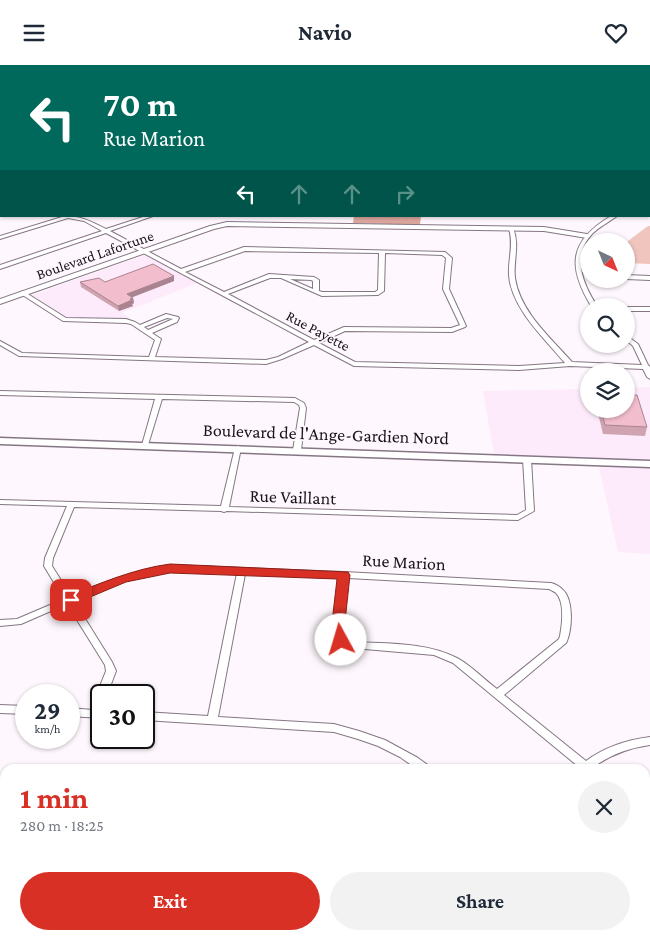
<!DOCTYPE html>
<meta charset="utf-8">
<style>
body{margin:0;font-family:"Crimson Pro",serif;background:#f2f2f3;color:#1f2937;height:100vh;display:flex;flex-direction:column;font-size:19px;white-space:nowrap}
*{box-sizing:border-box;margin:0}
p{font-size:16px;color:#747a83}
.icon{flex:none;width:28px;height:28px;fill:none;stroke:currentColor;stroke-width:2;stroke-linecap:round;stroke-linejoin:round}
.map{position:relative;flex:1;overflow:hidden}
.details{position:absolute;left:0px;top:699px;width:650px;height:176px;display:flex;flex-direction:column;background:#fff;border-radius:15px 15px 0 0;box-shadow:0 1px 4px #0004}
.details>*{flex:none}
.banner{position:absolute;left:0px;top:0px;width:650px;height:152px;box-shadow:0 1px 4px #0004;background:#00695c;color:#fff;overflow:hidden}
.needle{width:32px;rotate:137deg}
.controls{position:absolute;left:580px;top:168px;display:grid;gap:10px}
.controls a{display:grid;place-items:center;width:55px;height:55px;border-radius:50%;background:#fff;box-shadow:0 1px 4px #0004;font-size:25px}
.speed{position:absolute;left:15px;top:619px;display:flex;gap:10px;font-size:25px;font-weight:700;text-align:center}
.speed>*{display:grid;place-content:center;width:65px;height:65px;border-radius:50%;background:#fff;box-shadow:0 1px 4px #0004;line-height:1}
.speed small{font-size:12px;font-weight:400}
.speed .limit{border:2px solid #111;border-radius:8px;background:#fff;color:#111}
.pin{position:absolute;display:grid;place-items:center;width:42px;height:42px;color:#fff;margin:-21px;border-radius:10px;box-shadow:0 2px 8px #0006}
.me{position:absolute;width:55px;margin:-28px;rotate:354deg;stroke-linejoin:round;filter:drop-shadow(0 0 4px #0008)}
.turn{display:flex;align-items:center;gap:18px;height:105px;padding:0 20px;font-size:22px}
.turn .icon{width:65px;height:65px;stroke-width:2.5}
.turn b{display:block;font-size:35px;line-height:42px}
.lanes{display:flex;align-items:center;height:48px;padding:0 20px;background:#0003;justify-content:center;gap:25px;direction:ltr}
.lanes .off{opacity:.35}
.round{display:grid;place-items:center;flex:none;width:52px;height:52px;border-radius:26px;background:#f2f2f3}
.head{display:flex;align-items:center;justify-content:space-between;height:85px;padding:0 20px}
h1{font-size:30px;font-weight:700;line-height:38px;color:#d93025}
.cta{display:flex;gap:10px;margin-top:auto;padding:10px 20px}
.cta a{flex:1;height:58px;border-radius:30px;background:#d93025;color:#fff;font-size:20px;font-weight:700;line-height:58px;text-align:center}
.cta a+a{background:#f2f2f3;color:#1f2937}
header{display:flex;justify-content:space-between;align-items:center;height:65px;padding:0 20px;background:#fff;font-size:22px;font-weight:700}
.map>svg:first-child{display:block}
</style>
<header><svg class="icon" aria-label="menu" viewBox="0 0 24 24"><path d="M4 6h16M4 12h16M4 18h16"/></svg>Navio<svg class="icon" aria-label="heart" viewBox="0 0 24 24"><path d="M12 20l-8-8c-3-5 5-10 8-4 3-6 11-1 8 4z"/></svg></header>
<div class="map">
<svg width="650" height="874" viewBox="0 0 650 874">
<rect width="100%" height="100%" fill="#fef7fd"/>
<path fill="#fdebfc" d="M145 190 197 218 122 248 130 253 126 255 67 253 32 230Z
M650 322V489L618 487 597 393 494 389 483 326 589 324V344H626V323Z"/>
<path fill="#f0c5be" d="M648 161H650V199L626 198 628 176Z"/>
<path fill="#dba69d" d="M354 151H421L420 160 353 158Z"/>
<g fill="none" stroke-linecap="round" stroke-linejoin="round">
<defs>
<path id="minor" d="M649 55H650V57H649Z
M649 96H650V99H649Z
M649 137H650V139H649Z
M0 147H1V149H0Z
M61 151C82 151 88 155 106 164L146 151H153L110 166 181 204 244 182 445 187 452 193 449 224 466 261 465 262 452 267 345 266 319 278 355 297 519 301 565 298C545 274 511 243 509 210 508 194 514 180 509 164L513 163C520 180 513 196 515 213 520 247 551 273 572 297L642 300 633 281 626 275V270L638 279 648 300 650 302V314L647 312 643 304 570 301 519 305 354 301 314 280 282 294 266 299 19 291 0 280V276L22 288 149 292 155 275 131 259 126 258 63 256 21 229V227L23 226 66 253 126 254 135 257 140 260 166 249 178 252 179 253 177 257 152 268 161 274 155 292 266 295 278 292 309 277 106 168 0 204V200L102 166 84 156 68 153 0 174V171L62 152ZM245 186 379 188 378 225 375 227H322L319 226V215L314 212 269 209 224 227 185 207ZM385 188 442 190 446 193 443 224 460 260 451 263 344 262 314 275 228 229 270 213H281L322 231 378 230 384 226ZM290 214 311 215 313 216V224ZM167 253 173 254 148 265 144 262Z
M611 151H617C609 157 599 162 592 169 571 192 583 219 597 241H591C567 201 569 176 611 151Z
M626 210 650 211V215L626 214Z
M626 242H650V246H626Z
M0 326 295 333 304 338 306 343 301 385 297 387 293 385 300 343 299 340 294 337 162 334 148 380 145 382 142 380 155 334 0 330Z
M238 381 241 383 229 442 517 450 526 445 523 394 527 392 531 394 534 446 518 455 227 446 224 447 221 446 74 442 53 493 52 501 71 531C103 517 135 506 170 500L344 507 551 518C555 519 559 521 562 524 574 534 572 563 567 576L566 578 504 630 586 696C605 682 626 675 650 672V680C628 683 610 690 592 703L593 704H578L579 702 453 598 434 590 353 583 338 577 333 566 340 513 245 509 218 652 334 659 359 666 385 675 418 693 429 701 430 704H417L400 692 378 681 358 674 334 667 144 655V647L208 651 237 508C215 508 192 505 170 506 137 507 104 523 74 536L112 597 116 606 107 630H101V653L69 651V643L93 645 96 631 106 606 105 600 67 539 21 559 0 561V555L17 554 64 534 44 501 45 493 67 441 0 439V435L221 441 235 383ZM348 513 549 524C551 525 555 527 556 528 565 537 562 560 560 571L559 574 497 624C486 616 469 599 457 593 426 577 388 579 354 577L344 573 341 566Z
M0 640 26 641V649L0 648Z
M0 745H5V755H0Z
M645 749 650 752V764L645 761Z
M359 870H376L374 874H357Z
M411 870H425L427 874H413Z
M594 870H608L610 874H596Z"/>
<path id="tertiary" d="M13 0H18V1H14Z
M166 0H170V1H166Z
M0 2H1V4H0Z
M227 157 544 162 587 169 590 171 587 173 544 166 227 161 214 164 0 239V234L210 161Z"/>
<path id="secondary" d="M0 373 650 396V402L0 379Z"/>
</defs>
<use href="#minor" stroke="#857684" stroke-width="2"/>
<use href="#tertiary" stroke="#857684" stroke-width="2"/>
<use href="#secondary" stroke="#857684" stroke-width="3"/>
<use href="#minor" fill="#fff" fill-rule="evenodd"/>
<use href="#tertiary" fill="#fff" fill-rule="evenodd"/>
<use href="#secondary" fill="#fff" fill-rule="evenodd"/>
</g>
<path fill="#d0a3b0" d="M174 211V216L132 232 133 233 134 238 132 239 133 241 119 246 81 222 80 217H105Z
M597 344H626L647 362 645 371 603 369Z"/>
<path fill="#a98490" d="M174 211V216L128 234 127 229Z
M133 233 134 238 132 239 133 241 119 246 118 241Z"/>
<path fill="#f2bdcd" stroke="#a98490" d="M153 199 174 211 127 229 133 233 130 234 132 235 118 241 80 217 99 213 105 217Z
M626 330H637L647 362 605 360 601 344H626Z"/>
<path fill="#d93025" stroke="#8d1f18" d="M170 499 348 507 350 510 344 566 348 575 341 580 336 578 331 566 337 514 170 508 126 517 71 540 64 535 66 532C101 518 133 504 170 499Z"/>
<g text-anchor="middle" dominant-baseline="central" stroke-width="4" stroke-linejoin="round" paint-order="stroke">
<g font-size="15" fill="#191419" stroke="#fef7fd">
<text transform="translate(95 190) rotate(-19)">Boulevard Lafortune</text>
<text transform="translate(318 266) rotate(28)">Rue Payette</text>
</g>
<g font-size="18" fill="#191419" stroke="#fef7fd">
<text transform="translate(326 369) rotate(2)">Boulevard de l'Ange-Gardien Nord</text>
<text transform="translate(293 432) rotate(2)">Rue Vaillant</text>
<text transform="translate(404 497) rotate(3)">Rue Marion</text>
</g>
</g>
</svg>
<div class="controls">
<a><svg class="needle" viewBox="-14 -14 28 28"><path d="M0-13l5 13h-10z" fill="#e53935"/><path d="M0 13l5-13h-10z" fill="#747a83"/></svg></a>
<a><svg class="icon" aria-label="search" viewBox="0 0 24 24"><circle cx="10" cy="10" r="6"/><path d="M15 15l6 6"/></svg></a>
<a><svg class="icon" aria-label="layers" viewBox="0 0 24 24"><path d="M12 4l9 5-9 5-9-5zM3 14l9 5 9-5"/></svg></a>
</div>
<div class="speed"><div>29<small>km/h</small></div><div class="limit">30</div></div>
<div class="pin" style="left:71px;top:535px;background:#d93025"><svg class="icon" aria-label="arrive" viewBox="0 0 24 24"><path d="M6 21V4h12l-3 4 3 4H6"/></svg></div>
<svg class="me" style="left:341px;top:575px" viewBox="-20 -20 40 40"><circle r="19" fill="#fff"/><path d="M0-13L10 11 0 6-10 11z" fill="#d93025"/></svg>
<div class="banner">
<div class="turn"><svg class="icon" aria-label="left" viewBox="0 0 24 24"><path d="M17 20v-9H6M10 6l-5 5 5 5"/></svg><div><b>70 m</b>Rue Marion</div></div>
<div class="lanes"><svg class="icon" aria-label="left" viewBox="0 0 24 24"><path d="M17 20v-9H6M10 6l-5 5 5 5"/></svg><svg class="icon off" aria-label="ahead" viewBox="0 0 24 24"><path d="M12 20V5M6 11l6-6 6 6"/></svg><svg class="icon off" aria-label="ahead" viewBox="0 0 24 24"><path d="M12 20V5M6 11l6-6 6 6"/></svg><svg class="icon off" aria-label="right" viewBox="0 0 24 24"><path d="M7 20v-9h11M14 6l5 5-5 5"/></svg></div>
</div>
<section class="details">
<div class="head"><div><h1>1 min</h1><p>280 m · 18:25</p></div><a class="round"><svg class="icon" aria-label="close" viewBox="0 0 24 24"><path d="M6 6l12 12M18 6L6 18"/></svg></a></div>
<div class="cta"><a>Exit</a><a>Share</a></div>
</section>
</div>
